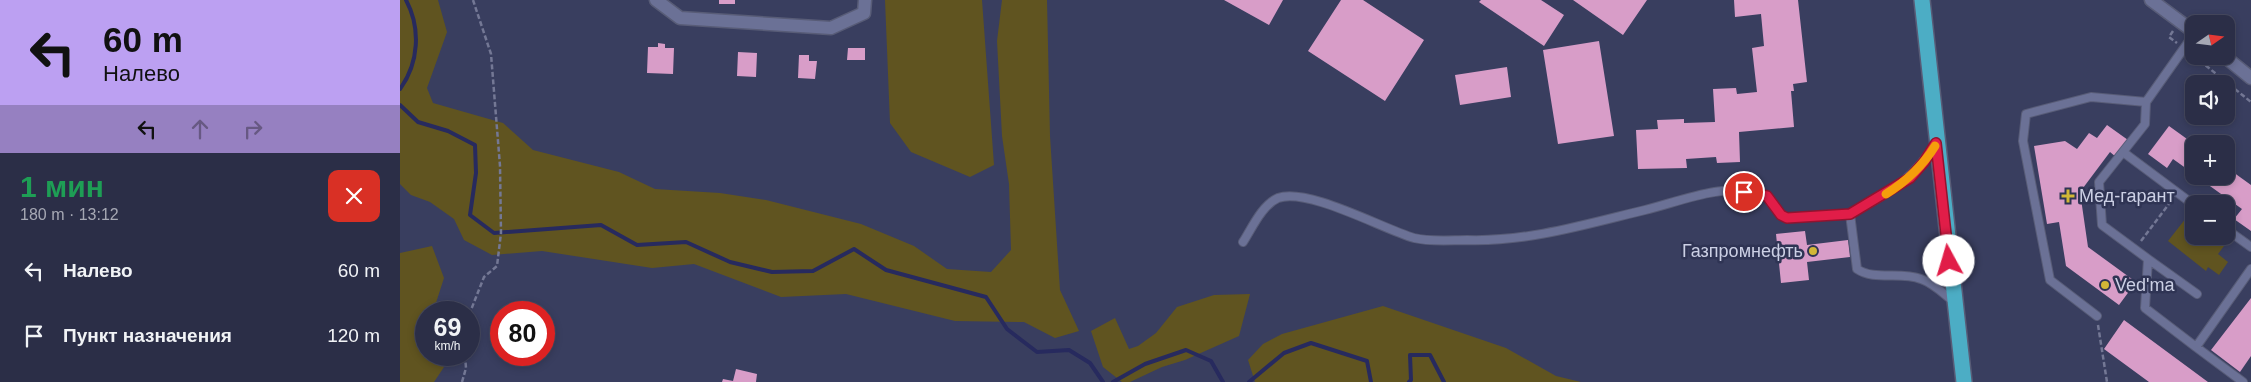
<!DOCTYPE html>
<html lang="ru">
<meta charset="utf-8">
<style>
body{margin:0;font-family:Arial,sans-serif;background:#33364e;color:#f1f3f6;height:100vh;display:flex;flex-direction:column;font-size:19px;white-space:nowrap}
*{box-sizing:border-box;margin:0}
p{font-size:16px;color:#a6a8b4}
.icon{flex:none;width:28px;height:28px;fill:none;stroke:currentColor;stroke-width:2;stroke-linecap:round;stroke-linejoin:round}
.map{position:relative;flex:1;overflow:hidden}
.side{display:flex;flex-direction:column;background:#2b2e47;width:400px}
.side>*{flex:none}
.top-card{background:#bca0f2;color:#111;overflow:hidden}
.needle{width:32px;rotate:76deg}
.buttons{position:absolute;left:1785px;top:15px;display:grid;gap:10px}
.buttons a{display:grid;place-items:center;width:50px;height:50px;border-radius:10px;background:#2b2e47;box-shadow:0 2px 8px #0003,0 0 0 1px #474a60;font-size:25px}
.speed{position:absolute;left:15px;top:301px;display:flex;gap:10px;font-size:25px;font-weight:700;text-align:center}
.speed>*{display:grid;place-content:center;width:65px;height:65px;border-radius:50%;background:#2b2e47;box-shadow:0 2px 8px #0003,0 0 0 1px #474a60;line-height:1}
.speed small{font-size:12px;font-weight:400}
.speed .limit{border:8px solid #d22;background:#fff;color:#111}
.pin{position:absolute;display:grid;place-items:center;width:42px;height:42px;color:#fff;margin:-21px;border:2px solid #fff;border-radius:50%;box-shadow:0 1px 5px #0007}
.me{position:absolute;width:55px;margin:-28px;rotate:354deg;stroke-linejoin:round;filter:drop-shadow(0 0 4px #0008)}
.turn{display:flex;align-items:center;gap:18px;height:105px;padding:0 20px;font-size:22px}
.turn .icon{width:65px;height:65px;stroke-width:2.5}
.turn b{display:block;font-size:35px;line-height:42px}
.lanes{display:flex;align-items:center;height:48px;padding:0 20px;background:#0003;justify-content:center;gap:25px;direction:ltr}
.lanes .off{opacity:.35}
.round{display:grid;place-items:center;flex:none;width:52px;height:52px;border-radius:10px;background:#33364e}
.summary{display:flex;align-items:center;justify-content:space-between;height:85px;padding:0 20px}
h1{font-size:30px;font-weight:700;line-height:38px;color:#1e9e55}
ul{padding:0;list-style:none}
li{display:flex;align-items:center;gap:15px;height:65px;padding:0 20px}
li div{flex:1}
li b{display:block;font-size:19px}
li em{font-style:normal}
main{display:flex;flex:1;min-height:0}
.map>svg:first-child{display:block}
</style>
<main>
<section class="side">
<div class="top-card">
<div class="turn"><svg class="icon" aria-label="left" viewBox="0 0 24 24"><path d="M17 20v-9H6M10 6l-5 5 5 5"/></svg><div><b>60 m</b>Налево</div></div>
<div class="lanes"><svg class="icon" aria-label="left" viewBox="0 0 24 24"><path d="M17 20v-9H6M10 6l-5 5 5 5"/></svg><svg class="icon off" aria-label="ahead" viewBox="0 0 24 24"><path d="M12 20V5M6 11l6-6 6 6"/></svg><svg class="icon off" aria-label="right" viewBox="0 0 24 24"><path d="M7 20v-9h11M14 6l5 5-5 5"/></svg></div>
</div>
<div class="summary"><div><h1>1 мин</h1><p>180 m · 13:12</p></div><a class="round" style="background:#d93025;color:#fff"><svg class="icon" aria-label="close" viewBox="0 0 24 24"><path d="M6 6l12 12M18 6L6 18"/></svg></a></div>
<ul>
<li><svg class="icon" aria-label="left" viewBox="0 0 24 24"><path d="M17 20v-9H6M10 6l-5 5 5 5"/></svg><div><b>Налево</b></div><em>60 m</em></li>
<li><svg class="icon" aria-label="arrive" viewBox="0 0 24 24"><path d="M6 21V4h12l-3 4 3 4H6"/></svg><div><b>Пункт назначения</b></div><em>120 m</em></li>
</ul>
</section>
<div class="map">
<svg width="1851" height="382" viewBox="0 0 1851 382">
<rect width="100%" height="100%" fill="#393e5f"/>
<path fill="#605420" d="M0 0H38L47 32 27 88 33 103 103 123 133 150 219 172 255 189 320 193 366 200 461 224 514 246 547 269 591 272 611 250 609 184 602 136 597 41 602 0H647L650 136 660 290 679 331 655 338 624 322 555 321 446 294 381 297 294 264 252 268 142 251 92 255 64 240 54 219 30 202 11 195 0 184Z
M485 0H582L594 165 570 177 511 152 490 123Z
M1790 213 1794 216V236H1820L1827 242 1818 254 1828 262 1819 275 1808 267 1806 271 1768 241Z
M32 246 44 278 33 312H26V324L20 335 26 344V355H34L44 367 34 382H0V253Z
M850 294 839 336 785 360 762 367 730 382H722L703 367 691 331 715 318 729 349 738 346 756 333 777 307 814 295Z
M983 306 1106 348 1156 376 1181 382H855L848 360 863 344 882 334Z"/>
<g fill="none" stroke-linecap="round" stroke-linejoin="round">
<path stroke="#272a5e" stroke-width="4" d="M0 89C19 63 21 28 6 0
M0 105 18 122 48 131 75 145 76 173 70 215 94 233 201 225 237 245 286 242 330 262 372 272 413 271 454 249 486 270 586 297 607 329 637 352 669 350 690 363 703 382
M713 382 745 364 786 350 811 361 823 382
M849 382 884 353 911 343 967 361 971 382
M1009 382 1011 380 1010 355H1030L1044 382"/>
</g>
<path fill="#d89dc8" d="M319 0H335V4H319Z
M824 0H883L869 25Z
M941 0H963L1024 40 985 101 908 51Z
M1081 0H1141L1164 15 1144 46 1079 2Z
M1173 0H1247L1223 35Z
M1334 0H1398L1407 82 1393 84 1394 91H1391L1394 127 1339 132 1340 162 1317 163 1316 157 1286 159 1287 168 1238 169 1236 130 1258 129 1257 120 1284 119V123L1315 122 1313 89 1336 88 1337 94 1357 92 1352 48 1364 46 1361 14 1335 17Z
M1199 41 1214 136 1158 144 1143 50Z
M258 43 265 44V48H274L273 74 247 73 248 47H258Z
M448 48H465V60H447Z
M338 52 357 53 356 77 337 76Z
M399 55H409V61H417L415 79 398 78Z
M1107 67 1111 97 1060 105 1055 75Z
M1707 125 1728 140 1716 157 1710 152 1680 192 1688 247 1736 282 1719 305 1666 266 1659 222 1647 224 1634 146 1665 141 1677 149 1689 133 1697 138Z
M1769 126 1794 144V174L1773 159 1767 168 1748 154Z
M1826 167 1851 185V231L1834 219 1842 209 1796 176H1826Z
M1405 231 1407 245 1448 240 1450 257 1407 262 1409 280 1381 283 1376 234Z
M1851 298V356L1840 372 1811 350Z
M1724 320 1808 382H1749L1704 349Z
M336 369 357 374 356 382H322L323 379 333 381Z"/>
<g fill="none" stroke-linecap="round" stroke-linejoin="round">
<defs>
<path id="lane" d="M1794 34 1746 102 1745 124 1699 182 1702 225 1748 259 1745 308 1796 347 1851 269
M1536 143C1511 183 1489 192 1450 214L1457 269C1474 281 1501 271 1521 279 1533 283 1543 293 1553 301
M1723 152 1794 205
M1826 229 1851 247
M843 242C852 228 862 205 878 198 907 187 983 229 1014 238 1030 242 1051 240 1067 240 1128 242 1187 224 1245 210 1281 201 1323 183 1360 193 1373 197 1375 213 1387 218L1450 214
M1748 259 1797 294
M1697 316 1650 280 1623 141 1626 114 1691 97 1746 102
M1796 347 1843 382"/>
<path id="street" d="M256 0 280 18 431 28 464 13 465 0
M1751 0 1794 32
M1824 56 1851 78"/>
<path id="highway" d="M1522 0 1564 382"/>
</defs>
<use href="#lane" stroke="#585c77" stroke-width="10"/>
<use href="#street" stroke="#585c77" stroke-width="15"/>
<use href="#highway" stroke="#585c77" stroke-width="18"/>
<path stroke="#747895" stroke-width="2.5" stroke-dasharray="5 2.5" stroke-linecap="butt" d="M1773 31 1769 37 1777 43
M1794 56 1851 102
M1741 241 1772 200
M69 315 84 277 97 266 101 233 100 166 91 54 73 0
M1698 325 1707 382
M62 382 66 368 65 355"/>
<use href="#lane" stroke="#6b7196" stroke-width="8"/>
<use href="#street" stroke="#6b7196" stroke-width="12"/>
<use href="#highway" stroke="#4cadc5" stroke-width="15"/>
</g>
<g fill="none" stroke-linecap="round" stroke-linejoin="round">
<defs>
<path id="route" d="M1344 192 1367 196 1381 215 1387 218 1450 214 1510 178 1524 162 1536 143 1549 261"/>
</defs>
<use href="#route" stroke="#92132f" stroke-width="12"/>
<use href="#route" stroke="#e11d48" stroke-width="9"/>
<path stroke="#f59e0b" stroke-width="9" d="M1486 194C1507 181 1522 167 1535 146"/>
</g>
<g fill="#d2b736" stroke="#2f3454" stroke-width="2">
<path d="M1665.5 188.5h5v5h5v5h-5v5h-5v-5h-5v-5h5z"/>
<circle cx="1413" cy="251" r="5"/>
<circle cx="1705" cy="285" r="5"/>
</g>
<g text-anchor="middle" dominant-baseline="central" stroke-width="5" stroke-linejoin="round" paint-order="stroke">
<g font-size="18" fill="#ccd0e5" stroke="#2f3454" text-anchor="start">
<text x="1679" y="196">Мед-гарант</text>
<text x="1403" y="251" text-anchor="end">Газпромнефть</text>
<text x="1715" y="285">Ved'ma</text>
</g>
</g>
</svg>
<div class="buttons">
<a><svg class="needle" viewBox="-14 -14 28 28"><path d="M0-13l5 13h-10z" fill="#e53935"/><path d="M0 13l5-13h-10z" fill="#a6a8b4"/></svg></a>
<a><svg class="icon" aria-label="sound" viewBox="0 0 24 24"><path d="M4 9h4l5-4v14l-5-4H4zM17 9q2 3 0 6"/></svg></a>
<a>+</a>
<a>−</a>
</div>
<div class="speed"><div>69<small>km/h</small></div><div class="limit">80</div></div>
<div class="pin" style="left:1344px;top:192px;background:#d93025"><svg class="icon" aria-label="arrive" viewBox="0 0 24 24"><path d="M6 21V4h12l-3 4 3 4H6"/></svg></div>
<svg class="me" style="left:1549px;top:261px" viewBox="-20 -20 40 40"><circle r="19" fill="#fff"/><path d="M0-13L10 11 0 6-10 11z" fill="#e11d48"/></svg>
</div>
</main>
